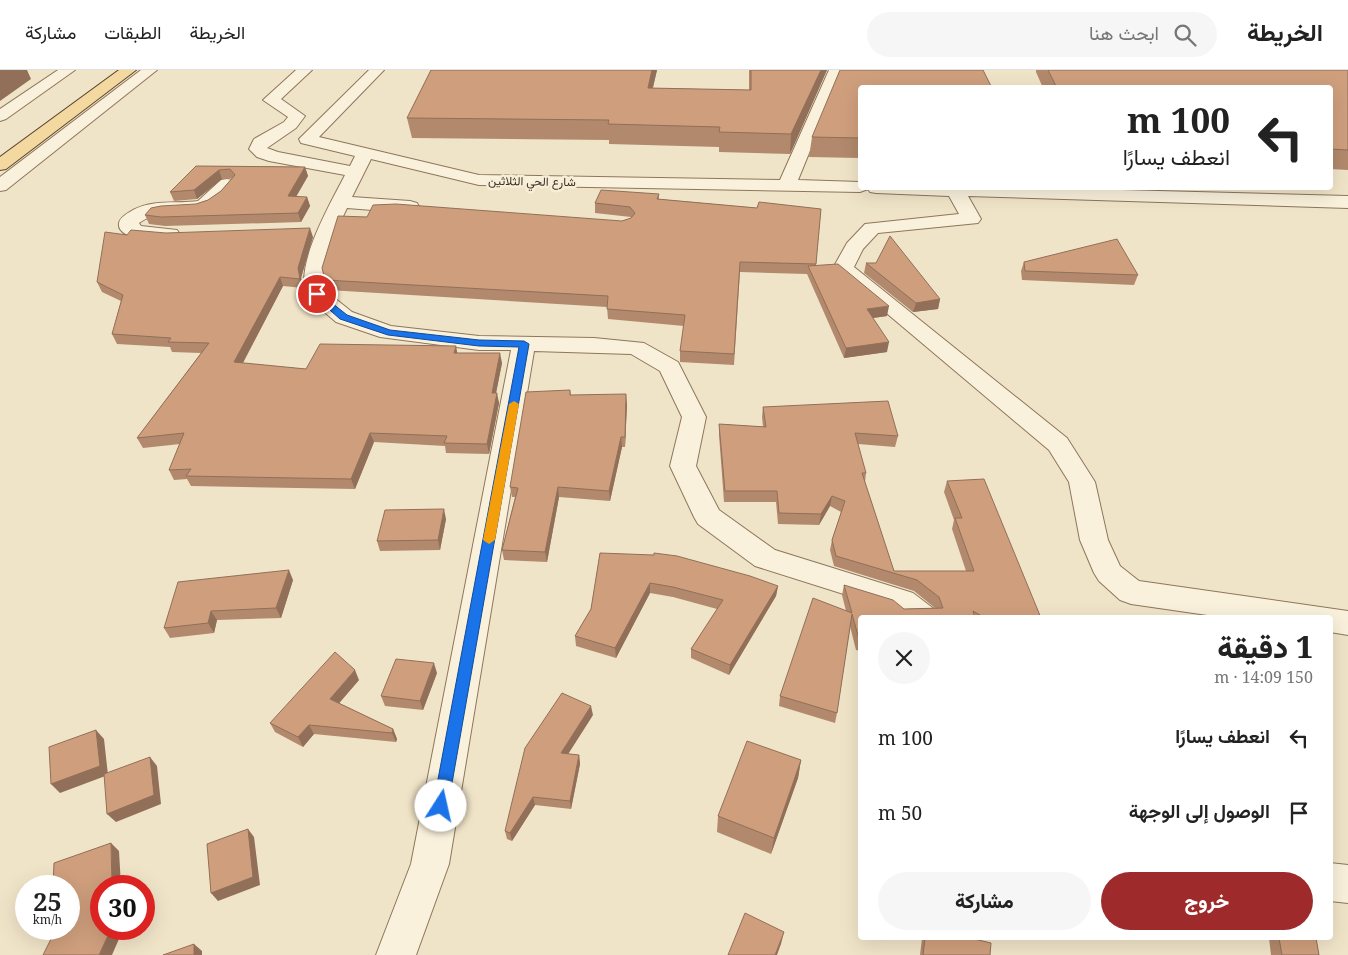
<!DOCTYPE html>
<html lang="ar">
<meta charset="utf-8">
<style>
body{margin:0;font-family:"Noto Serif",Vazirmatn,serif;background:#f6f6f6;color:#222;direction:rtl;height:100vh;display:flex;flex-direction:column;font-size:19px;white-space:nowrap}
*{box-sizing:border-box;margin:0}
p{font-size:16px;color:#767676}
.icon{flex:none;width:28px;height:28px;fill:none;stroke:currentColor;stroke-width:2;stroke-linecap:round;stroke-linejoin:round}
.map{position:relative;flex:1;overflow:hidden;direction:ltr}
.sheet{position:absolute;left:858px;top:545px;width:475px;height:325px;display:flex;flex-direction:column;background:#fff;border-radius:5px;box-shadow:0 5px 20px #0002;direction:rtl}
.sheet>*{flex:none}
.guide{position:absolute;left:858px;top:15px;width:475px;height:105px;border-radius:5px;box-shadow:0 5px 20px #0002;direction:rtl;background:#fff;color:#222;overflow:hidden}
.speed{position:absolute;left:15px;top:805px;display:flex;gap:10px;font-size:25px;font-weight:700;text-align:center}
.speed>*{display:grid;place-content:center;width:65px;height:65px;border-radius:50%;background:#fff;box-shadow:0 5px 20px #0002;line-height:1}
.speed small{font-size:12px;font-weight:400}
.speed .limit{border:8px solid #d22;background:#fff;color:#111}
.pin{position:absolute;display:grid;place-items:center;width:42px;height:42px;color:#fff;margin:-21px;border:2px solid #fff;border-radius:50%;box-shadow:0 1px 5px #0007}
.me{position:absolute;width:55px;margin:-28px;rotate:10deg;stroke-linejoin:round;filter:drop-shadow(0 0 4px #0008)}
.turn{display:flex;align-items:center;gap:18px;height:105px;padding:0 20px;font-size:22px}
.turn .icon{width:65px;height:65px;stroke-width:2.5}
.turn b{display:block;font-size:35px;line-height:42px}
.round{display:grid;place-items:center;flex:none;width:52px;height:52px;border-radius:26px;background:#f6f6f6}
.head{display:flex;align-items:center;justify-content:space-between;height:85px;padding:0 20px}
h1{font-size:30px;font-weight:800;line-height:38px}
.action{display:flex;gap:10px;margin-top:auto;padding:10px 20px}
.action a{flex:1;height:58px;border-radius:30px;background:#9e2a2b;color:#fff;font-size:20px;font-weight:800;line-height:58px;text-align:center}
.action a+a{background:#f6f6f6;color:#222}
ul{padding:0;list-style:none}
li{display:flex;align-items:center;gap:15px;height:75px;padding:0 20px}
li div{flex:1}
li b{display:block;font-size:19px}
li em{font-style:normal}
header{display:flex;align-items:center;gap:30px;box-sizing:border-box;height:70px;padding:0 25px;background:#fff;border-bottom:1px solid #e0e0e0}
header strong{font-size:24px}
nav{display:flex;gap:28px;margin-inline-start:auto;font-size:18px}
.search{width:350px;height:45px;background:#f6f6f6;display:flex;align-items:center;gap:12px;box-sizing:border-box;padding:0 18px;border-radius:28px;color:#767676;font-size:19px}
.map>svg:first-child{display:block}
</style>
<header>
<strong>الخريطة</strong>
<div class="search"><svg class="icon" aria-label="search" viewBox="0 0 24 24"><circle cx="10" cy="10" r="6"/><path d="M15 15l6 6"/></svg>ابحث هنا</div>
<nav><a>الخريطة</a><a>الطبقات</a><a>مشاركة</a></nav>
</header>
<div class="map">
<svg width="1348" height="885" viewBox="0 0 1348 885">
<rect width="100%" height="100%" fill="#f0e4c8"/>
<g fill="none" stroke-linecap="round" stroke-linejoin="round">
<defs>
<path id="minor" d="M58 0H75L6 49 0 51V39Z
M141 0H157L6 120 0 121V107Z
M296 0H312L281 29 305 46 296 58 267 78 278 82 350 96 355 86 301 73 299 69 369 0H384L319 67 479 105 780 110 829 0H843L798 110 860 112V118H1045L1348 126V138L968 126 981 149 978 153 878 163 863 179 854 197 1067 368 1095 412 1108 470 1120 496 1139 511 1348 541V565L1330 562V548H1228L1131 534 1120 530 1099 511 1094 503 1080 470 1069 412 1049 380 833 198 847 173 865 154 959 144 949 126 876 123 870 122 868 119 860 122 479 115 371 89 352 127 410 131 417 133 419 137 417 141 410 143 347 138 337 159 323 208 327 222 352 242 391 256 479 266 594 268 644 273 678 292 706 347 696 396 719 440 775 480 913 523 934 539 938 548H901L891 539 755 496 698 454 694 447 670 396 682 347 660 301 631 284 534 281 449 794 416 885H376L411 794 511 280H479L380 267 336 252 309 229C290 201 332 131 345 105L269 91 257 87 249 79 254 69 284 52 288 47 263 30Z
M227 109 233 110 236 114C201 164 175 127 139 153L141 156 177 160 180 164 177 168C166 171 116 172 119 153 120 147 128 143 133 140 154 129 176 134 198 131L221 110Z
M1330 793 1348 795V833L1330 831Z"/>
<path id="primary" d="M119 0H136L6 99 0 100V87Z"/>
</defs>
<use href="#minor" stroke="#8d765c" stroke-width="2"/>
<use href="#primary" stroke="#5b4430" stroke-width="2"/>
<use href="#minor" fill="#faf1dc" fill-rule="evenodd"/>
<use href="#primary" fill="#f3d9a0" fill-rule="evenodd"/>
</g>
<path fill="#b2896c" d="M431 0H657L653 18 749 20V0H827L790 84 719 82V77L609 74V70L412 68 407 48Z
M1036 0H1348V100L1330 99V18H1043L1036 2Z
M860 18V88L809 87 812 67Z
M196 96 305 97 308 106 296 127H307L310 136 301 152 165 156 149 154 145 145 196 134 208 130 221 121 232 108 222 109 197 129 174 131 170 122Z
M659 124V129L757 138 821 139 816 195 887 246 873 248 887 282 844 288 807 204 740 202 734 295 680 292V281L684 256 608 249 607 237 328 220 322 198 622 151 631 148V147L595 143V133Z
M166 163 313 167 301 208 303 218 283 216 243 293 306 299 457 283 502 293 496 323 499 333 489 384 446 383 445 376 374 372 355 419 191 416 187 409 174 410 169 400 180 374 143 378 137 368 201 283 172 282 170 277 117 274 112 264 121 231 102 222 97 212 127 165Z
M1024 192 1138 205 1134 215 1022 210 1021 201Z
M866 193H876L940 229 938 239 913 242 864 203Z
M570 320 571 325 627 334 625 377H622L610 431 559 427 547 492 504 490 502 480 515 427H512L510 417Z
M763 337 898 366 895 377 858 374 866 403 865 412 894 501H966L952 459 954 450 944 422 947 411 1041 548H860V581L856 580 850 556 837 643 835 653 779 636 780 626 846 541 842 525 844 515 904 539 935 538 914 521 834 496 830 480 832 470 841 442 830 436 819 455 778 454 776 432H724L719 365V354L763 357 762 347Z
M446 449 440 480 380 481 377 471Z
M600 483 778 516 776 526 729 605 691 588V579L717 539 673 527 650 523 616 588 576 576 575 566 591 539Z
M293 510 281 548 217 550 214 563 170 568 164 558Z
M437 603 423 640 385 636 381 626Z
M359 610 339 633 393 659 397 669 396 672 314 664 303 677 275 662 270 653Z
M593 645 568 684 579 685 580 694 571 739 535 735 512 771 507 769 505 761Z
M801 690 798 708 771 784 717 762 718 746Z
M922 868H970L990 885H920Z
M1269 868H1316L1319 885H1271Z"/>
<path fill="#916f58" d="M0 0H27L31 9 0 31Z
M652 0H657L648 37V18Z
M821 0H827L790 84 791 64Z
M305 97 308 106 291 135 288 126Z
M219 100 222 109 197 129 194 120Z
M307 127 310 136 301 152 298 143Z
M310 158 313 167 301 208 303 218 300 209 298 198Z
M280 207 283 216 238 302 234 292Z
M940 229 938 239 913 242 916 233Z
M889 236 887 246 866 249 867 239Z
M889 272 887 282 844 288 846 278Z
M456 276 458 286 454 283Z
M500 283 502 293 494 333 492 323Z
M497 323 499 333 489 384 487 374Z
M626 324 627 334 625 377V367Z
M370 363 374 372 355 419 351 409Z
M621 367 622 377 610 431 609 421Z
M558 417 559 427 547 492 545 482Z
M832 426 830 436 819 455 821 444Z
M444 439 446 449 440 480 438 470Z
M289 500 293 510 281 548 276 538Z
M650 513V523L616 588 615 578Z
M778 516 776 526 729 605 730 595Z
M211 541 217 550 214 563 208 553Z
M434 593 437 603 423 640 420 631Z
M355 600 359 610 335 638 330 629Z
M591 636 593 645 563 692 561 683Z
M309 655 314 664 303 677 298 667Z
M393 659 397 669 396 672 392 663Z
M96 660 104 669 108 705 60 723 51 714Z
M579 685 580 694 571 739 570 731Z
M150 687 157 696 161 734 116 752 107 744Z
M801 690 798 708 771 784 774 768Z
M533 727 535 735 512 771 510 763Z
M248 759 254 767 260 815 218 831 211 823Z
M111 773 119 781 121 816H112Z
M111 859H122V862L112 885H99Z
M784 862 781 874 777 885H775Z
M194 874 202 881V885H194Z"/>
<path fill="#cf9f7d" stroke="#916f58" d="M431 0H652L648 18 751 20V0H821L791 64 719 62 720 57 608 54 609 50 407 48Z
M840 0H983L992 18H860V68L812 67Z
M1048 0H1348V80L1330 79V18H1057Z
M196 96 305 97 288 126 307 127 298 143 161 147 145 145 151 138 161 136 196 134 208 130 221 121 235 105 230 99 219 100 194 120 170 122Z
M601 120 659 124 657 129 757 138 759 132 821 139 816 194 740 192 734 284 680 281 685 245 607 239 608 226 325 210 322 198 338 146 367 147 373 135 396 134 622 151 631 148 635 143 630 137 595 133Z
M310 158 298 198 300 209 280 207 234 292 306 299 320 274 456 276 454 283H500L492 323H497L487 374 444 373 447 366 370 363 351 409 186 406 191 399 169 400 184 363 137 368 209 273 168 272 171 268 112 264 123 225 97 212 105 162 127 165 131 160 166 163Z
M890 166 940 229 916 233 866 193H876Z
M1117 169 1138 205 1025 201 1024 192Z
M838 194 889 236 867 239 889 272 846 278 808 196Z
M570 320V325L626 324 625 367H621L609 421 558 417 545 482 502 480 518 418 510 417 526 322Z
M888 331 898 366 855 363 866 403H862L894 501H974L955 448H962L947 411 984 409 1041 548H985L973 541 975 548H860V570L859 569 852 544 837 643 780 626 813 528 852 543 844 515 893 530 904 539 943 538 939 527 917 510 836 486 832 470 845 431 832 426 821 444 779 443 777 421H725L719 354 766 357 763 337Z
M444 439 438 470 377 471 385 440Z
M600 483 654 485V483L677 486 750 506 778 516 730 595 691 579 723 530 673 517 650 513 615 578 575 566 591 539Z
M289 500 276 538 211 541 208 553 164 558 178 512Z
M335 582 355 600 330 629 393 659 392 663 309 655 298 667 270 653Z
M396 589 434 593 420 631 381 626Z
M562 623 591 636 561 683 579 685 570 731 533 727 510 763 505 761 525 678Z
M96 660 100 696 51 714 49 677Z
M747 671 801 690 774 768 718 746Z
M150 687 154 725 107 744 104 704Z
M248 759 253 807 211 823 207 774Z
M111 773 112 816H101V859H111L99 885H43L52 867V859H69V816H53L54 793Z
M745 843 784 862 775 885H728Z
M925 868H970L991 873 990 885H923Z
M1279 868H1316L1319 885H1282Z
M194 874V885H163Z"/>
<path fill="#1a73e8" stroke="#114b97" d="M317 221 347 245 390 260 479 270 524 271 529 274 448 736 446 741 441 743 436 741 433 736 519 277 479 276 388 265 340 249 314 226V222Z"/>
<path fill="#f59e0b" d="M514 331 519 334 495 470 489 474 483 470 509 334Z"/>
<g text-anchor="middle" dominant-baseline="central" stroke-width="5" stroke-linejoin="round" paint-order="stroke">
<g font-size="12" fill="#3d2e20" stroke="#f7eed8">
<text transform="translate(532 111) rotate(1)">شارع الحي الثلاثين</text>
</g>
</g>
</svg>
<div class="speed"><div>25<small>km/h</small></div><div class="limit">30</div></div>
<div class="pin" style="left:317px;top:224px;background:#d93025"><svg class="icon" aria-label="arrive" viewBox="0 0 24 24"><path d="M6 21V4h12l-3 4 3 4H6"/></svg></div>
<svg class="me" style="left:441px;top:736px" viewBox="-20 -20 40 40"><circle r="19" fill="#fff"/><path d="M0-13L10 11 0 6-10 11z" fill="#1a73e8"/></svg>
<div class="guide">
<div class="turn"><svg class="icon" aria-label="left" viewBox="0 0 24 24"><path d="M17 20v-9H6M10 6l-5 5 5 5"/></svg><div><b>100 m</b>انعطف يسارًا</div></div>
</div>
<section class="sheet">
<div class="head"><div><h1>1 دقيقة</h1><p>150 m · 14:09</p></div><a class="round"><svg class="icon" aria-label="close" viewBox="0 0 24 24"><path d="M6 6l12 12M18 6L6 18"/></svg></a></div>
<ul>
<li><svg class="icon" aria-label="left" viewBox="0 0 24 24"><path d="M17 20v-9H6M10 6l-5 5 5 5"/></svg><div><b>انعطف يسارًا</b></div><em>100 m</em></li>
<li><svg class="icon" aria-label="arrive" viewBox="0 0 24 24"><path d="M6 21V4h12l-3 4 3 4H6"/></svg><div><b>الوصول إلى الوجهة</b></div><em>50 m</em></li>
</ul>
<div class="action"><a>خروج</a><a>مشاركة</a></div>
</section>
</div>
